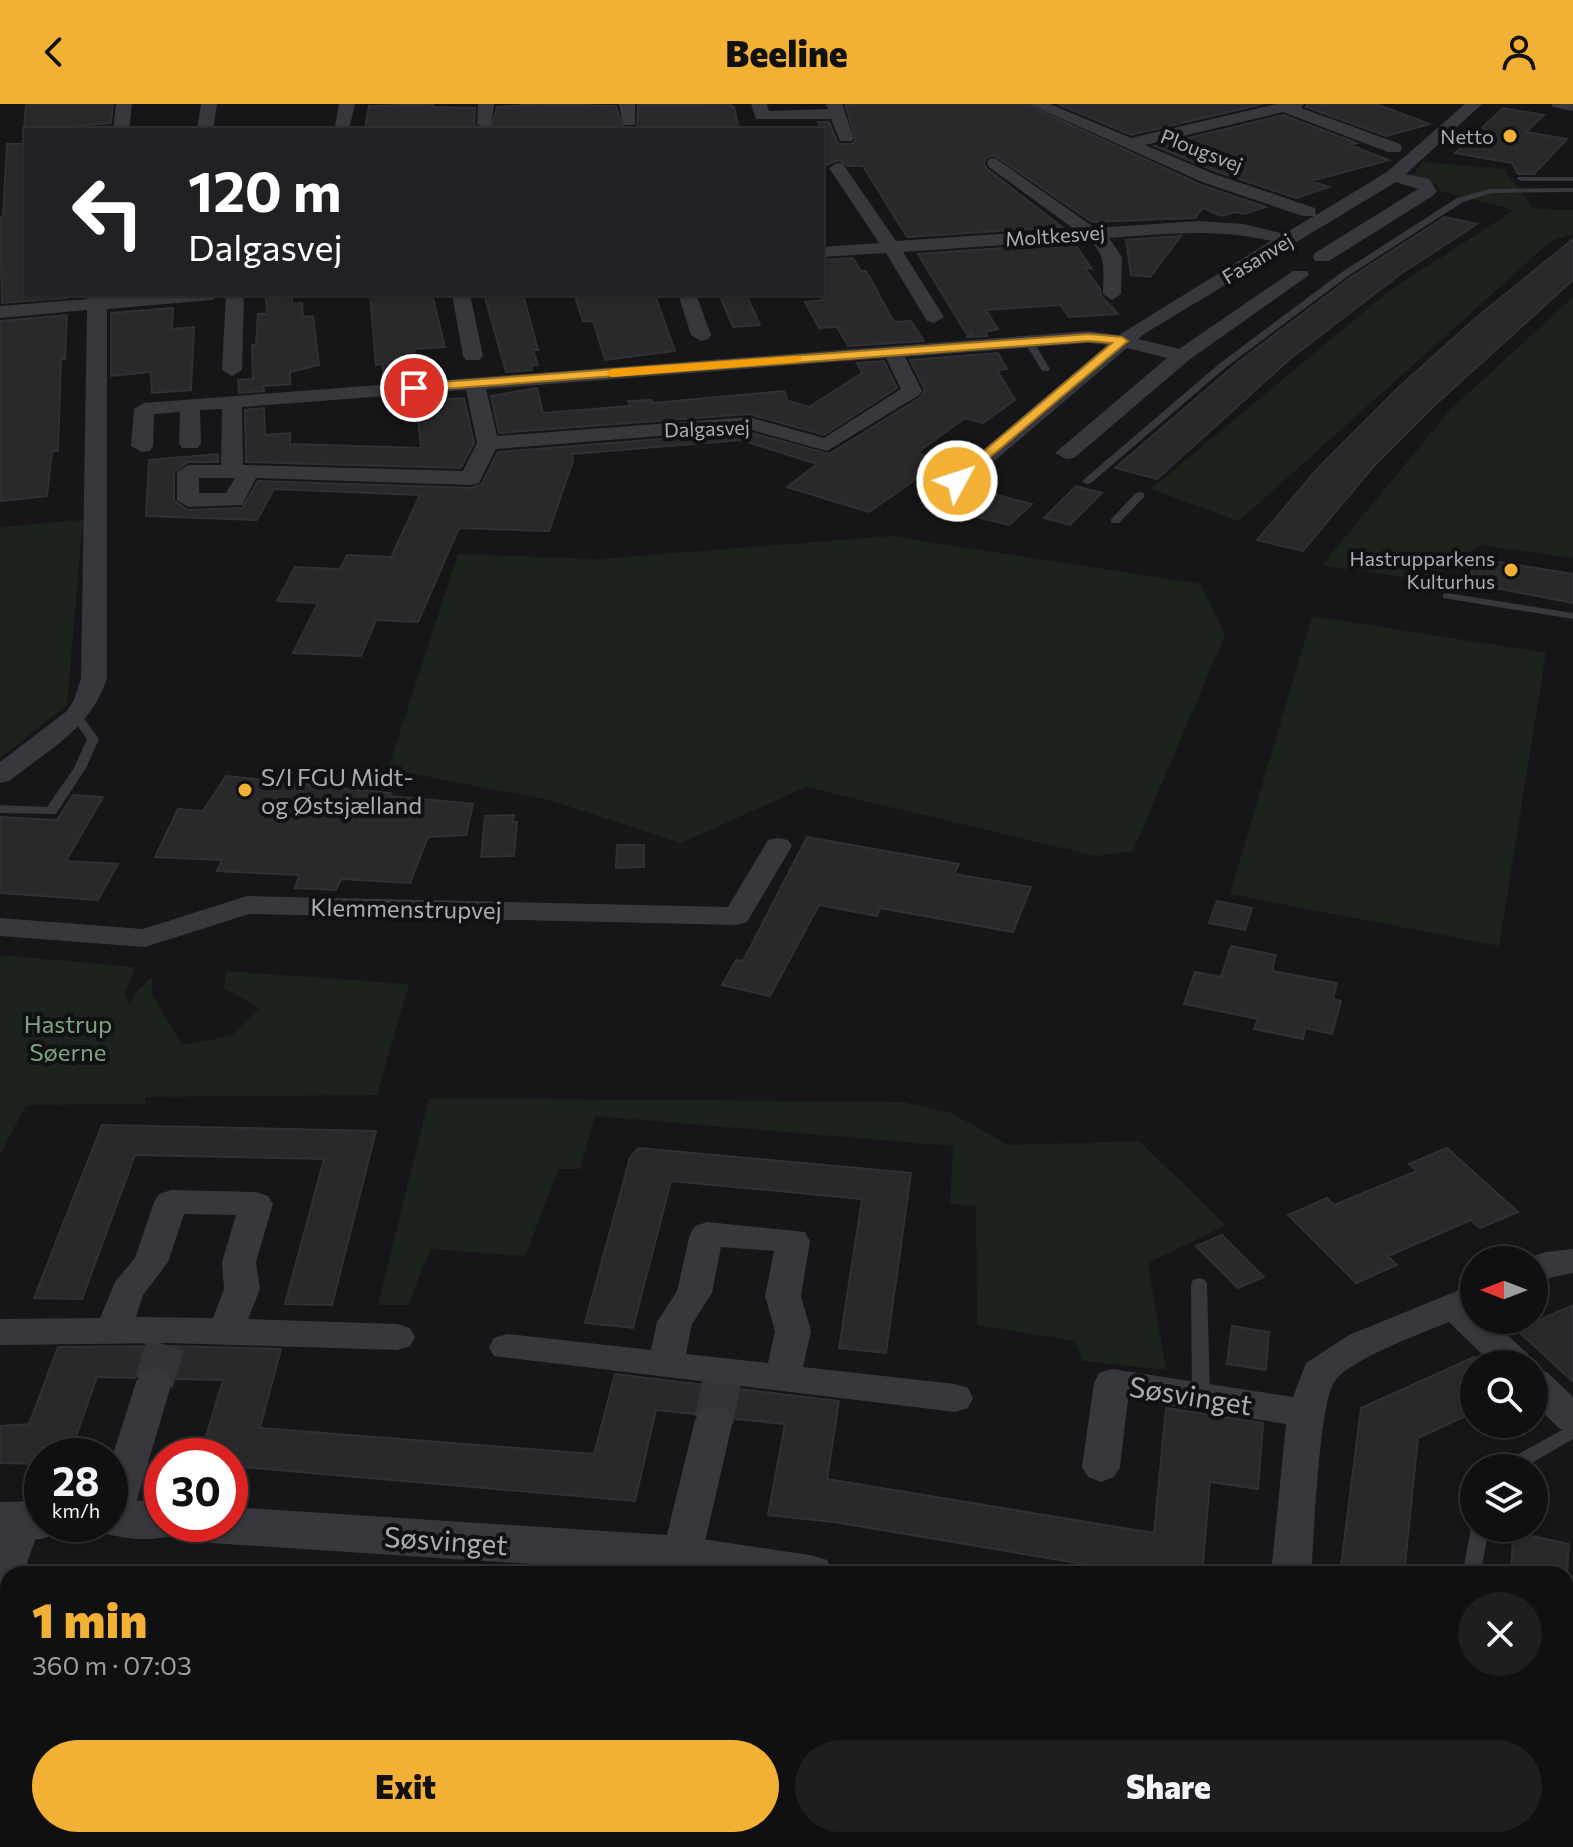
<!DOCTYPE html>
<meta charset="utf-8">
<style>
body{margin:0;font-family:Commissioner,sans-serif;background:#1e1e20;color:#f1f3f6;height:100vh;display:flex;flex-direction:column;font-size:30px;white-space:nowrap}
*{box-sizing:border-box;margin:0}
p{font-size:26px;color:#9c9d9f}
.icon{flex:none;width:44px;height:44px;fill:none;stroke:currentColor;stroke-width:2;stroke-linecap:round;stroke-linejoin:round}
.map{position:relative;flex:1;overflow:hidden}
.sheet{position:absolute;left:0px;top:1462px;width:1574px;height:282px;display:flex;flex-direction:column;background:#101012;border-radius:24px 24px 0 0;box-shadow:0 2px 6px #0004,0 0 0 2px #303032}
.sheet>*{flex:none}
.hud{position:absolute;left:24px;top:24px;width:800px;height:168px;border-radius:0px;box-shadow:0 2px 6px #0004,0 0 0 2px #303032;background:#202124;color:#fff;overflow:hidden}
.needle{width:52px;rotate:270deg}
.tools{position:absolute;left:1460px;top:1142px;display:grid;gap:16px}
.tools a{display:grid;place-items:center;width:88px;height:88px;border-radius:50%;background:#101012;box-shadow:0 2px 6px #0004,0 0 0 2px #303032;font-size:40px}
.speed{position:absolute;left:24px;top:1334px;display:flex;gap:16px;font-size:40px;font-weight:700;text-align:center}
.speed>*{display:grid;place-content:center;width:104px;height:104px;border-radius:50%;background:#101012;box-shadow:0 2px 6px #0004,0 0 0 2px #303032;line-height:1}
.speed small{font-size:20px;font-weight:400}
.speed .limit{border:12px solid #d22;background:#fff;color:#111}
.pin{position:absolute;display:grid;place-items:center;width:68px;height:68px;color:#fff;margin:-34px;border:4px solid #fff;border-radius:50%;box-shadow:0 2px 8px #0007}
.me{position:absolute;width:88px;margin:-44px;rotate:50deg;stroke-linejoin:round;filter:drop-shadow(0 0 6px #0008)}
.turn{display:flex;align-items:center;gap:28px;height:168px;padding:0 32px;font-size:36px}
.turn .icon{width:104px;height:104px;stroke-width:2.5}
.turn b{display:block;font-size:56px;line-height:68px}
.round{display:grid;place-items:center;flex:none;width:84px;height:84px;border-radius:42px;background:#1e1e20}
.head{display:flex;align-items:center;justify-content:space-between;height:136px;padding:0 32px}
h1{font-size:48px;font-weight:800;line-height:60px;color:#f2b134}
.primary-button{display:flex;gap:16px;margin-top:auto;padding:16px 32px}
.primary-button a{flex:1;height:92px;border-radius:48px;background:#f2b134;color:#111;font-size:32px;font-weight:800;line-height:92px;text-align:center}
.primary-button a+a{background:#1e1e20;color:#f1f3f6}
header{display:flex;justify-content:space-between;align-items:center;height:104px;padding:0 32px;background:#f2b134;color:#111;font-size:36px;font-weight:800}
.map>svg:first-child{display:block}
</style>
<header><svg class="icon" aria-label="back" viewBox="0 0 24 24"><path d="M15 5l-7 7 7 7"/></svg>Beeline<svg class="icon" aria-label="person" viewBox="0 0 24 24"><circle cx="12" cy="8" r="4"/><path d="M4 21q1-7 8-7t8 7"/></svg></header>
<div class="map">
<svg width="1573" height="1743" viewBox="0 0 1573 1743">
<rect width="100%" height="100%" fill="#161618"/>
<path fill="#1c231d" d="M1423 58 1504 65 1533 105 1573 106V130L1551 137 1239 417 1151 385 1388 188 1514 106 1440 87 1436 81 1411 73Z
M1573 193V454L1480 441 1428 477 1322 461 1450 306Z
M83 416 67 601 0 654V423Z
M891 432 1201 480 1225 531 1133 747 1096 752 806 683 681 739 549 696 388 665 458 450 598 455Z
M1312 512 1546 549 1499 842 1230 790Z
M0 851 135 863 125 889 130 901 135 890 152 873V891L182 941 231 932 259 904 224 884 226 867 409 880 377 991 146 993 145 1000 26 1001 0 1051Z
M429 994 903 998 951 1009 1008 1041 1139 1037 1226 1121 1148 1159 1166 1266 1082 1257 1075 1237 977 1221 976 1102 950 1100 953 1042 595 1012 580 1065H559L525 1152 430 1145 408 1201H378Z"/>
<path fill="#29292c" stroke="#303034" stroke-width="2" d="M26 0H113L111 19 24 26Z
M433 0V3L475 4 474 20 481 26H365L369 2Z
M537 0 616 2 623 24 637 23 638 1 728 0 734 3 739 26H491L497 3Z
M845 0H1026L1201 81 1266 103 1243 110 1236 108 1221 112 1203 104 1195 114 1092 118 994 51 986 54 984 60 987 65 1062 123 907 133 863 62H848L838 56 822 63V26L818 18H829L838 40H852L856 36Z
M1058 0H1263L1131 31Z
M1307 0H1376L1430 20 1386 32 1306 3Z
M1503 4 1544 11 1526 28 1567 35 1534 70H1518L1512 59 1455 49Z
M1283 11 1357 39 1350 41 1389 56 1311 77 1329 83 1296 94 1215 67 1155 42Z
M7 40H26V190H67V194L2 199 0 113H3Z
M1445 113 1477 120 1402 169 1291 254 1157 375 1115 364 1236 260 1350 174Z
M1181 132 1150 173 1131 171 1126 136Z
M1573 135V176L1436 300 1373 363 1303 447 1257 436 1319 363 1398 284 1477 213Z
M1074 139 1092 165 1084 163 1100 185 1101 192 1118 210 1069 213 1060 201 986 206 998 225 985 228 987 232 966 233 974 229H966L918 150Z
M853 154 861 167H866L894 218 911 217 924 237 848 242 837 223 819 224 805 198 822 196V156Z
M370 190H432L445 243 414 245 418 275 383 278V260L376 261Z
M484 190H523L538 246H533L538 261 531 262 532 266 506 268Z
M574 190H606L607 194 655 191 675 247 605 256 593 217H583Z
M719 190H746L760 221 733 223Z
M292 193V200L302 199 303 213 313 212 319 261 290 268V280L263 282 264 287 239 289 238 276 253 275 252 241H256L258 210H267L266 195Z
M173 204 172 225 194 223 191 286 152 289 151 268 111 272V209Z
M67 211 65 255H61L58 347H52L47 392 0 397 1 217Z
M998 249 1007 265 997 266 1015 296 983 319 965 314 917 349 942 357 869 408 787 383 817 360 741 336 572 350 573 357 549 427 459 424 418 518 376 516 361 552 293 549 318 499 277 497 295 463 340 465 347 451 391 453 420 391 274 385 257 416 146 412 149 356 218 350V358H188L174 368V396L188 406 242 404 258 377 472 384 482 380 498 348 748 328 829 350 921 293 925 286 910 256Z
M884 257 897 284 824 331 749 310 499 329 491 292 537 284 543 309 630 302 628 297 652 296 653 299 784 287 788 297 809 303 862 269 857 259Z
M464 294 474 339 461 364 246 358 245 306 264 304 265 331 290 329V340L421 344 416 297Z
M1076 382 1102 389 1070 421 1044 414Z
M989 389 1032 400 1009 421 964 410Z
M1486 456 1573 470V499L1469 479 1474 457Z
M226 672 391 689 390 692 473 700 466 731 428 733 410 779 341 775 336 786 295 784 299 771 217 767 222 756 155 753 178 705 203 707Z
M73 691 103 693 66 757 118 760 98 796 0 789V713L57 716Z
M514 711 513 718H517L514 752 481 753 485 712Z
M807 733 959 760 954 770 1031 783 1013 828 880 804 877 812 819 801 770 892 722 881 736 856 743 857Z
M617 741H644V763L616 764Z
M1217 797 1252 804 1245 826 1209 819Z
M1231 842 1276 851 1272 867 1337 879 1333 895 1341 897 1332 930 1305 924 1303 935 1254 925 1258 915 1184 900 1195 868 1221 873Z
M102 1021 376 1027 332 1201 285 1200 324 1055 135 1051 82 1195 34 1194Z
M638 1044 911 1069 886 1249 839 1244 862 1095 671 1077 633 1224 585 1219 630 1054Z
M1447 1044 1518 1108 1480 1124 1471 1116 1388 1152 1397 1161 1356 1179 1288 1111 1327 1094 1334 1101 1417 1067 1409 1060Z
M1222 1131 1264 1173 1238 1184 1196 1142Z
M1573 1201V1278L1517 1226Z
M1232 1222 1269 1228 1266 1266 1227 1260Z
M170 1242 281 1245 260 1324 594 1350 615 1270 839 1297 827 1375 1154 1429 1166 1304 1263 1319 1258 1385 1210 1378 1202 1470H1142L834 1418 768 1411 785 1320 736 1315 728 1303 715 1299 700 1303 695 1310 656 1306 635 1397 230 1362V1352H200L223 1276 174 1275 168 1265 155 1261 140 1265 135 1274 97 1273 69 1352H42V1360L0 1359V1322L29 1320 58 1243Z
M1474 1253V1308L1418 1334 1404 1470H1340L1361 1304Z
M1513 1428 1569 1440 1567 1470H1511Z"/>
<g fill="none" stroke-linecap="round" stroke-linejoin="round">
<path stroke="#333438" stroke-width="39" stroke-dasharray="39 19" stroke-linecap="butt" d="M154 1278 170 1226
M714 1316 724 1266"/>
<path fill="#37383d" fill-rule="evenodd" d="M1518 73H1573V77H1521L1517 75Z
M1573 84V88L1491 89 1463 98 1348 172 1225 264 1091 379 1087 380 1082 377 1219 260 1342 168 1457 94 1490 85Z
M1026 235H1032L1050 265 1048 267H1042L1024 237Z
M1140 388 1144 389V393L1119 419H1111V415L1136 389Z
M1447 489 1573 509V515L1443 494V490Z
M76 608 80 609 99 635 86 664 56 710 0 709V701L47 703 74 664 87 635 70 612Z
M1199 1174 1205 1176 1207 1180 1210 1293 1207 1298 1201 1299 1195 1298 1192 1293 1191 1180 1193 1176Z
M1573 1320V1335L1523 1364H1499L1502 1359Z
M1474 1419V1424H1489L1481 1467 1480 1470H1464L1463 1467 1471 1424Z
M0 1538H8V1554H0Z
M1001 1736H1052L1056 1743H1005Z
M1393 1736H1413L1412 1743H1392Z"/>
<path fill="#37383d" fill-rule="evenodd" d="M116 0H132L129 26H113Z
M201 0H217L213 26H197Z
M339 0H355L349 25H337L335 22Z
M478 0H494L491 23 485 25 477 20Z
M619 0H635V21H623Z
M751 0H767L769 7 828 5 826 0H842L854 34 852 37H840L831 15H756Z
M1029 0H1050L1131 34 1276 0H1304L1301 4 1400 40 1402 44 1400 48H1388L1283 8 1145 41 1214 70 1315 104 1316 111 1387 68 1465 0H1482L1406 70 1429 75 1437 87 1434 91 1329 157H1315L1313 153 1315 149 1418 85 1396 78 1144 230 1138 235 1179 245 1293 167H1307L1309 171 1189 256 1074 354 1066 355 1055 349 1167 254 1127 244 965 382 957 384 946 377 1107 241 1089 239 905 253 922 287 919 291 827 347 748 325 496 345 479 379 471 381 256 374 242 401 188 403 177 396V368L188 361H221L222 305 200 306 201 339 198 344H182L179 339 180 308 154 310 153 342 150 347 142 348 131 342 134 305 144 299 1089 227 1119 231 1271 137C1217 124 1164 130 1109 134L1122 153 1121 190 1112 196 1103 190C1103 166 1108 150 1087 135L903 148 944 213 934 219 927 217 886 149 822 153V143L879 139 829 64 837 59 843 60 896 137 1074 125 989 63 987 59 989 55 995 54 1095 124 1199 117 1243 120 1284 130 1314 112H1303L1202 78ZM886 254 901 285 824 334 749 313 497 332 486 285ZM466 286 477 339 463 367 243 361 242 303ZM199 374H235L226 389H199Z
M1551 0H1573V7L1553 3Z
M88 190H106V193L221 190 212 196 107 205V574C91 624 49 646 9 677L0 679V658L67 607 74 596 81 574 87 206 0 214V202L87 195Z
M226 190H244L242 266 232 272 222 266Z
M452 190H470L483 252 480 256H466L463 252Z
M678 190H696L711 231 708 235 701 237 691 231Z
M778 734 788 736 792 742 747 818 737 821 249 810 145 843 0 832V814L143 825 247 792 728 803 768 736Z
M171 1086 256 1088 268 1092 273 1100 256 1158 260 1185 248 1215 397 1220 410 1224 415 1233 410 1242 397 1246 170 1239 0 1241V1215L100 1214 115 1178 135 1154 154 1098 159 1090ZM184 1110 236 1111 222 1158 224 1185 213 1214 136 1213 143 1191 168 1158Z
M707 1118 805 1128 810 1137 801 1192 811 1227 803 1263 955 1280 968 1284 973 1294 968 1304 955 1308 494 1252 489 1243 494 1234 507 1230 651 1246 657 1218 677 1187 690 1130 695 1122ZM721 1143 774 1147 765 1192 775 1227 768 1259 686 1250 692 1220 712 1189Z
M1573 1145V1169L1534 1177V1156H1522L1545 1148Z
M1474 1180V1216H1491L1528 1250 1533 1260H1492L1449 1218C1422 1229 1351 1255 1335 1277 1319 1297 1314 1436 1311 1470H1271L1286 1320 1128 1295 1120 1363 1114 1373 1101 1378 1088 1373 1082 1363 1094 1279 1099 1269 1112 1265 1293 1293 1306 1259 1349 1231Z
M154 1264 167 1268 172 1278 132 1413 127 1424 113 1428 99 1424 97 1420H110V1360L136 1278 141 1268Z
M1534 1264 1547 1268 1573 1293V1329L1560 1325 1534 1300Z
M714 1302 727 1306 733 1316 702 1451 696 1462 682 1467 668 1462 662 1451 695 1316 701 1306Z
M23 1401 37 1405 42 1417 23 1470H8V1494L0 1496V1426L9 1405Z
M1241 1736H1285L1284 1743H1240Z"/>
<path fill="#37383d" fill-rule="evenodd" d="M110 1395 162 1398V1420H184L178 1430C152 1439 120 1435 94 1426L90 1420H110Z
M42 1397V1420H63L58 1429 42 1435 0 1436V1398Z
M230 1403 682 1432 810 1451 827 1456 834 1470H681L211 1439 195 1433 188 1420H230Z
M1566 1591 1573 1592V1636L1566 1635Z"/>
</g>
<path fill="#f2b134" stroke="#9d7322" stroke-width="2" d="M1089 230 1122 233 1128 237 957 381 950 377 952 374 1112 239 1089 237 414 287 408 284 414 280Z"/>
<path fill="#f59e0b" d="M797 252 801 253V258L612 273 606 269 612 265Z"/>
<g fill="#f2b134" stroke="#111113" stroke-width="3">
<circle cx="1510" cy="32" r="8"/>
<circle cx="1511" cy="466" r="8"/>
<circle cx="245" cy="686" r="8"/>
</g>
<g text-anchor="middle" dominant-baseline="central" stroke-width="8" stroke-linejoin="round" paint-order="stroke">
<g font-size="20" fill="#a8adb8" stroke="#111113" text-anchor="end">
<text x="1494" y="32">Netto</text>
<text x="1495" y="454">Hastrupparkens<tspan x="1495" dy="23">Kulturhus</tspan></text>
</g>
<g font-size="20" fill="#a8adb8" stroke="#111113">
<text transform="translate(1202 46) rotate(21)">Plougsvej</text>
<text transform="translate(1055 131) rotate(-4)">Moltkesvej</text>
<text transform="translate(1257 154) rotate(-31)">Fasanvej</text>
<text transform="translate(707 324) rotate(-2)">Dalgasvej</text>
</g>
<g font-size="24" fill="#a8adb8" stroke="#111113" text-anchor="start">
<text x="261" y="672">S/I FGU Midt-<tspan x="261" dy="28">og Østsjælland</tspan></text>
</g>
<g font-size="24" fill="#a8adb8" stroke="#111113">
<text transform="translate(406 804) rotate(1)">Klemmenstrupvej</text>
</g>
<g font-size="24" fill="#7fa381" stroke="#111113">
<text x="68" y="919">Hastrup<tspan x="68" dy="28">Søerne</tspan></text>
</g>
<g font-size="28" fill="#a8adb8" stroke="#111113">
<text transform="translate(1191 1291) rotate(9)">Søsvinget</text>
<text transform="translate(446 1436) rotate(4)">Søsvinget</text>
</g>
</g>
</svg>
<div class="tools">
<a><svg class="needle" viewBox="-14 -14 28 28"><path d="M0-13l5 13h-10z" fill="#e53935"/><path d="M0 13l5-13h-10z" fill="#9c9d9f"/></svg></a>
<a><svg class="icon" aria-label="search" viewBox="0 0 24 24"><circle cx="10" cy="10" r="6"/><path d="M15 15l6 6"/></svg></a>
<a><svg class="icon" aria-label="layers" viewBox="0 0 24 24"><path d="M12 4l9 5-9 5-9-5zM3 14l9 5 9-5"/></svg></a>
</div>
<div class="speed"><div>28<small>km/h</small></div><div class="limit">30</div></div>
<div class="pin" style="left:414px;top:284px;background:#d93025"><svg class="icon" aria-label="arrive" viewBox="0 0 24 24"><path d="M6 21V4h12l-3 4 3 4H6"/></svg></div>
<svg class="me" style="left:957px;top:377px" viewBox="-20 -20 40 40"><circle r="17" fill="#f2b134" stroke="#fff" stroke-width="3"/><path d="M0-11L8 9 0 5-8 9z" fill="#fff"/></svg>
<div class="hud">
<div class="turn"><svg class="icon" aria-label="left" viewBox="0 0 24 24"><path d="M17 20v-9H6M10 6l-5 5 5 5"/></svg><div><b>120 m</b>Dalgasvej</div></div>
</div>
<section class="sheet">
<div class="head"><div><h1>1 min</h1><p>360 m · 07:03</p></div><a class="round"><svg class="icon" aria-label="close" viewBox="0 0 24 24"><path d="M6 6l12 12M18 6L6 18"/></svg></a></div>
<div class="primary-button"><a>Exit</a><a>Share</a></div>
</section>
</div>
